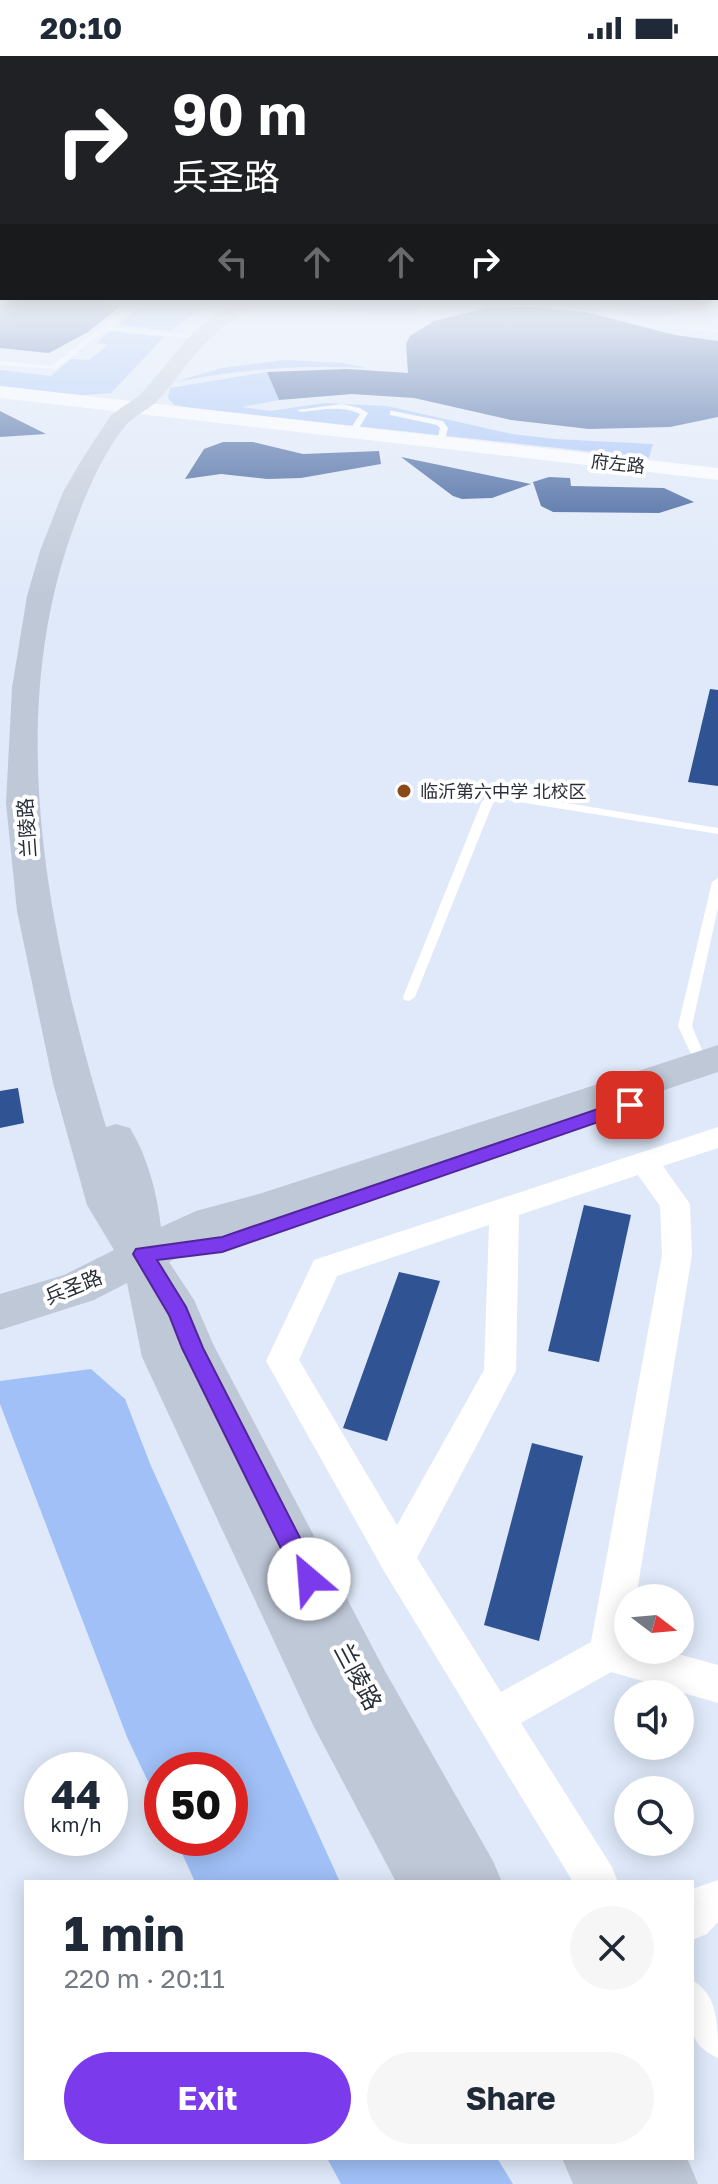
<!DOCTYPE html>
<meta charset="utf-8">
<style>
body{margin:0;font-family:"Golos Text","Noto Sans SC",sans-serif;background:#f6f6f7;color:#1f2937;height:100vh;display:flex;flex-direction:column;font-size:30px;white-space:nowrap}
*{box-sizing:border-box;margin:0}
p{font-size:26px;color:#747a83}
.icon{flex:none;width:44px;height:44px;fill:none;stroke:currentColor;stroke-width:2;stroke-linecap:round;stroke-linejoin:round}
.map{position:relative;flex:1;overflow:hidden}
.side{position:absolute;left:24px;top:1824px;width:670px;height:280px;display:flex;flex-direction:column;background:#fff;border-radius:0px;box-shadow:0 4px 20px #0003}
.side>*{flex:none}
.banner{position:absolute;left:0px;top:0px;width:718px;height:244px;box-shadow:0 4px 20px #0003;background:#202124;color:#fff;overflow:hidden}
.needle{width:52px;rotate:106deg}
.controls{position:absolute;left:614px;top:1528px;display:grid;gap:16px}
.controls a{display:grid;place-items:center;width:80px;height:80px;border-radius:50%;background:#fff;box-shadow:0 4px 20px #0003;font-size:40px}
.speed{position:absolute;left:24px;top:1696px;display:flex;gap:16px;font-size:40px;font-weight:700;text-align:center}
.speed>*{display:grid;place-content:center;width:104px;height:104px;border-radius:50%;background:#fff;box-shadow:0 4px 20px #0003;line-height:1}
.speed small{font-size:20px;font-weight:400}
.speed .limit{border:12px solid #d22;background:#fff;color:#111}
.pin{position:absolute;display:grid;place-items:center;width:68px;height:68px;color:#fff;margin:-34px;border-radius:16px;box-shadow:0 4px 12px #0006}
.me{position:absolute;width:88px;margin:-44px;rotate:333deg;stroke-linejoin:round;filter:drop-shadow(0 0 6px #0008)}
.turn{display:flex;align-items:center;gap:28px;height:168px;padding:0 40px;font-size:36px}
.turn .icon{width:104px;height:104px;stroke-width:2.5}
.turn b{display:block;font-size:56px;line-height:68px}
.lanes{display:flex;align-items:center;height:76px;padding:0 40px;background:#0003;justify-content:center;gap:40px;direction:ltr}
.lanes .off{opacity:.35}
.round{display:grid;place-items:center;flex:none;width:84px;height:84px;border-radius:42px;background:#f6f6f7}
.overview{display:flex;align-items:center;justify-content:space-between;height:136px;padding:0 40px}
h1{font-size:48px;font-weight:700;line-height:60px}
.action{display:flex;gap:16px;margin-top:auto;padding:16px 40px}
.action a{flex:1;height:92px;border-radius:48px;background:#7c3aed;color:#fff;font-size:32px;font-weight:700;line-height:92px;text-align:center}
.action a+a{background:#f6f6f7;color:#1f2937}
.status{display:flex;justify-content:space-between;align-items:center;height:56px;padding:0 40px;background:#fff;direction:ltr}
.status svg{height:22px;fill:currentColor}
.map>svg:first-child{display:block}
</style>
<div class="status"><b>20:10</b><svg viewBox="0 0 49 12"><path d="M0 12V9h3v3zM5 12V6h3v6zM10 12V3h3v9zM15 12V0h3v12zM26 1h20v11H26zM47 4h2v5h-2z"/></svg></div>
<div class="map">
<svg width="718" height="2128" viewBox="0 0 718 2128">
<rect width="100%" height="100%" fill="#dfe9f9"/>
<path fill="#a0c0f7" d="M164 243H210L172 275 118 269 145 247 157 248Z
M312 243H423L417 252 419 256C385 258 344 258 312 243Z
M502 243H589L600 256 551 249H509Z
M607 245 687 252C655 265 635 267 607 245Z
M110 275 164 281 111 337 81 339 0 330V314L51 320 71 303 89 304 108 289 96 287Z
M285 304 341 307 367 312C301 309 239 313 175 326L222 312Z
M267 316 279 344 242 351 270 355 324 347 387 350 512 378 555 383 653 388 649 402 191 352 174 349 168 342 170 332Z
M91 1313 125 1343 151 1410 340 1826H195L175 1782H230V1714H162V1755L127 1681 0 1348V1325Z
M327 2102H497L513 2128H341Z"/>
<path fill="#2f5393" d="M0 243H115L107 249 120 250 88 276 49 297 0 292Z
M529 251 586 256 675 279 718 285V361L670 371 589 373 511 364 414 342 352 338 279 344 267 316 347 313 408 317 406 288 410 280 434 265 486 252Z
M0 355 46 378 0 381Z
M223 386H253L303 398 379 395 381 408 301 422 267 423 221 418 185 423 204 393Z
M401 401 531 428 492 442 462 443 453 440Z
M549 421 570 422 571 430 664 432 694 446 659 457 553 456 541 450 533 426Z
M710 633 718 634V730L688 726Z
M18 1032 24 1067 0 1072V1035Z
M584 1149 631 1159 599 1306 548 1295Z
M399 1216 440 1225 387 1385 343 1372Z
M532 1387 583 1400 539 1585 484 1569Z"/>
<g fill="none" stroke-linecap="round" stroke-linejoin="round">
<path fill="#fff" fill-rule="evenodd" d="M137 243H143L110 271 192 280 189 282 105 274 56 313 0 309V305L52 310Z
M693 270 718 273V277L691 273Z
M342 348 360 352 368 357 356 377 349 375 360 358C341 349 321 354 301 356L297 354Z
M393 355 443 365 448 372 445 384 441 386 437 384 440 372 437 369 390 359V355Z
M500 736 718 772V778L501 743 493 747 415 941 409 945 404 944 403 941 482 745Z
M718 822V852L692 970 702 994 712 1007 705 1012 700 1010 691 998 678 970 712 826Z"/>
<path fill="#fff" fill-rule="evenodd" d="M718 1071V1092L663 1110 690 1148 692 1199 636 1542H628V1594H663L718 1609V1647L611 1616 521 1667 612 1811 618 1826H573L384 1515 266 1305 314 1204ZM638 1119 660 1150 662 1199 591 1586 501 1636 417 1502 516 1315 519 1159ZM489 1169 484 1314 397 1469 299 1304 337 1220Z
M718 1824V1866L707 1878 692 1884V1833Z
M692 1924C718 1939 718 1967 718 2002 681 1986 692 1959 692 1924Z"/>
<path fill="#fff" fill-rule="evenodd" d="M636 243 718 244V254L644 248Z
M0 330 718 412V424L0 342Z"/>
<path fill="#bfc8d7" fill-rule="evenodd" d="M235 243H255C243 258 224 270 210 283 189 301 175 328 155 347 146 355 134 360 126 369 103 397 88 433 76 465 2 661 48 877 106 1071L116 1068 130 1072C148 1102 157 1137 161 1171L196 1155 262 1137 718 989V1016L280 1163 223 1179 169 1206 194 1244 214 1290 385 1615 493 1805 502 1826H396L313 1669 142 1301 127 1227 94 1244 0 1274V1238L64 1219 114 1194 87 1149 53 1027 17 855 6 747 12 632 27 540 40 495 63 436 81 405 111 359 140 339 193 277Z
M562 2102H687L698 2128H573Z"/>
</g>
<linearGradient id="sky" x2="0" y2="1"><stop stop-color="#7aabe6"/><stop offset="0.45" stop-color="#f1f5fc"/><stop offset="1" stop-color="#f1f5fc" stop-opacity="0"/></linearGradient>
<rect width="718" height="541" fill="url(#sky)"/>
<path fill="#7c3aed" stroke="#51269a" stroke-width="2" d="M630 1042 639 1049 636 1053 222 1196 157 1204 186 1251 203 1292 321 1523 317 1531 309 1534 300 1531 182 1292 169 1259 133 1198 136 1193 222 1181Z"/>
<circle fill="#8c491b" stroke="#fff" stroke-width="3" cx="404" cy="735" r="8"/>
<g text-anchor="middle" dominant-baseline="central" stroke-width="8" stroke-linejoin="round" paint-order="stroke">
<g font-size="18" fill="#292f39" stroke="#fff">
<text transform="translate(618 407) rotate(6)">府左路</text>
</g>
<g font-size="18" fill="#292f39" stroke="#fff" text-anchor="start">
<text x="420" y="735">临沂第六中学 北校区</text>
</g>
<g font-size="20" fill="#292f39" stroke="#fff">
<text transform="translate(26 772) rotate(-94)">兰陵路</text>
<text transform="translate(73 1230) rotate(-22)">兵圣路</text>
</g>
<g font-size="24" fill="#292f39" stroke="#fff">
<text transform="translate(359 1620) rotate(62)">兰陵路</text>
</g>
</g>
</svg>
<div class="controls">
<a><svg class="needle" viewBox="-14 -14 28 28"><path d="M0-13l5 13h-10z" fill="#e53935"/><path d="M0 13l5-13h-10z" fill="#747a83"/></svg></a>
<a><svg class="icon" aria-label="sound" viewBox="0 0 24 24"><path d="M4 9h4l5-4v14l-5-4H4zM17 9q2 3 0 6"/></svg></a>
<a><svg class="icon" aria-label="search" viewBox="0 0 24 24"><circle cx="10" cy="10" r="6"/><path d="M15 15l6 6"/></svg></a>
</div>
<div class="speed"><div>44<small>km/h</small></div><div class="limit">50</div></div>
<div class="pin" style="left:630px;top:1049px;background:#d93025"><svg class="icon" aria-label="arrive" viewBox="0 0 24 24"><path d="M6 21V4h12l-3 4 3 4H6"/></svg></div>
<svg class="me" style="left:309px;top:1523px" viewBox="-20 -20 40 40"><circle r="19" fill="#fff"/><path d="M0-13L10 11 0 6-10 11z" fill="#7c3aed"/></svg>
<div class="banner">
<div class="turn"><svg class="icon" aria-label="right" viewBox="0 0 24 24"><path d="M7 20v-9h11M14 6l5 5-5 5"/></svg><div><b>90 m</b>兵圣路</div></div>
<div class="lanes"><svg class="icon off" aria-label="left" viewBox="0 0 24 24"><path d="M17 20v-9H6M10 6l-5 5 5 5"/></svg><svg class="icon off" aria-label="ahead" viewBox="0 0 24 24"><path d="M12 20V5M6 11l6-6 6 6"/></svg><svg class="icon off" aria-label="ahead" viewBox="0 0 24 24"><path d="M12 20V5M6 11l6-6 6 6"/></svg><svg class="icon" aria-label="right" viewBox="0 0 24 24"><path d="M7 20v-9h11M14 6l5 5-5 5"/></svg></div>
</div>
<section class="side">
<div class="overview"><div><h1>1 min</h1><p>220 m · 20:11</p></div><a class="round"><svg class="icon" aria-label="close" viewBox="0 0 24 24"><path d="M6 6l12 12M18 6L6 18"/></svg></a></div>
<div class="action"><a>Exit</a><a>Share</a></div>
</section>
</div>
